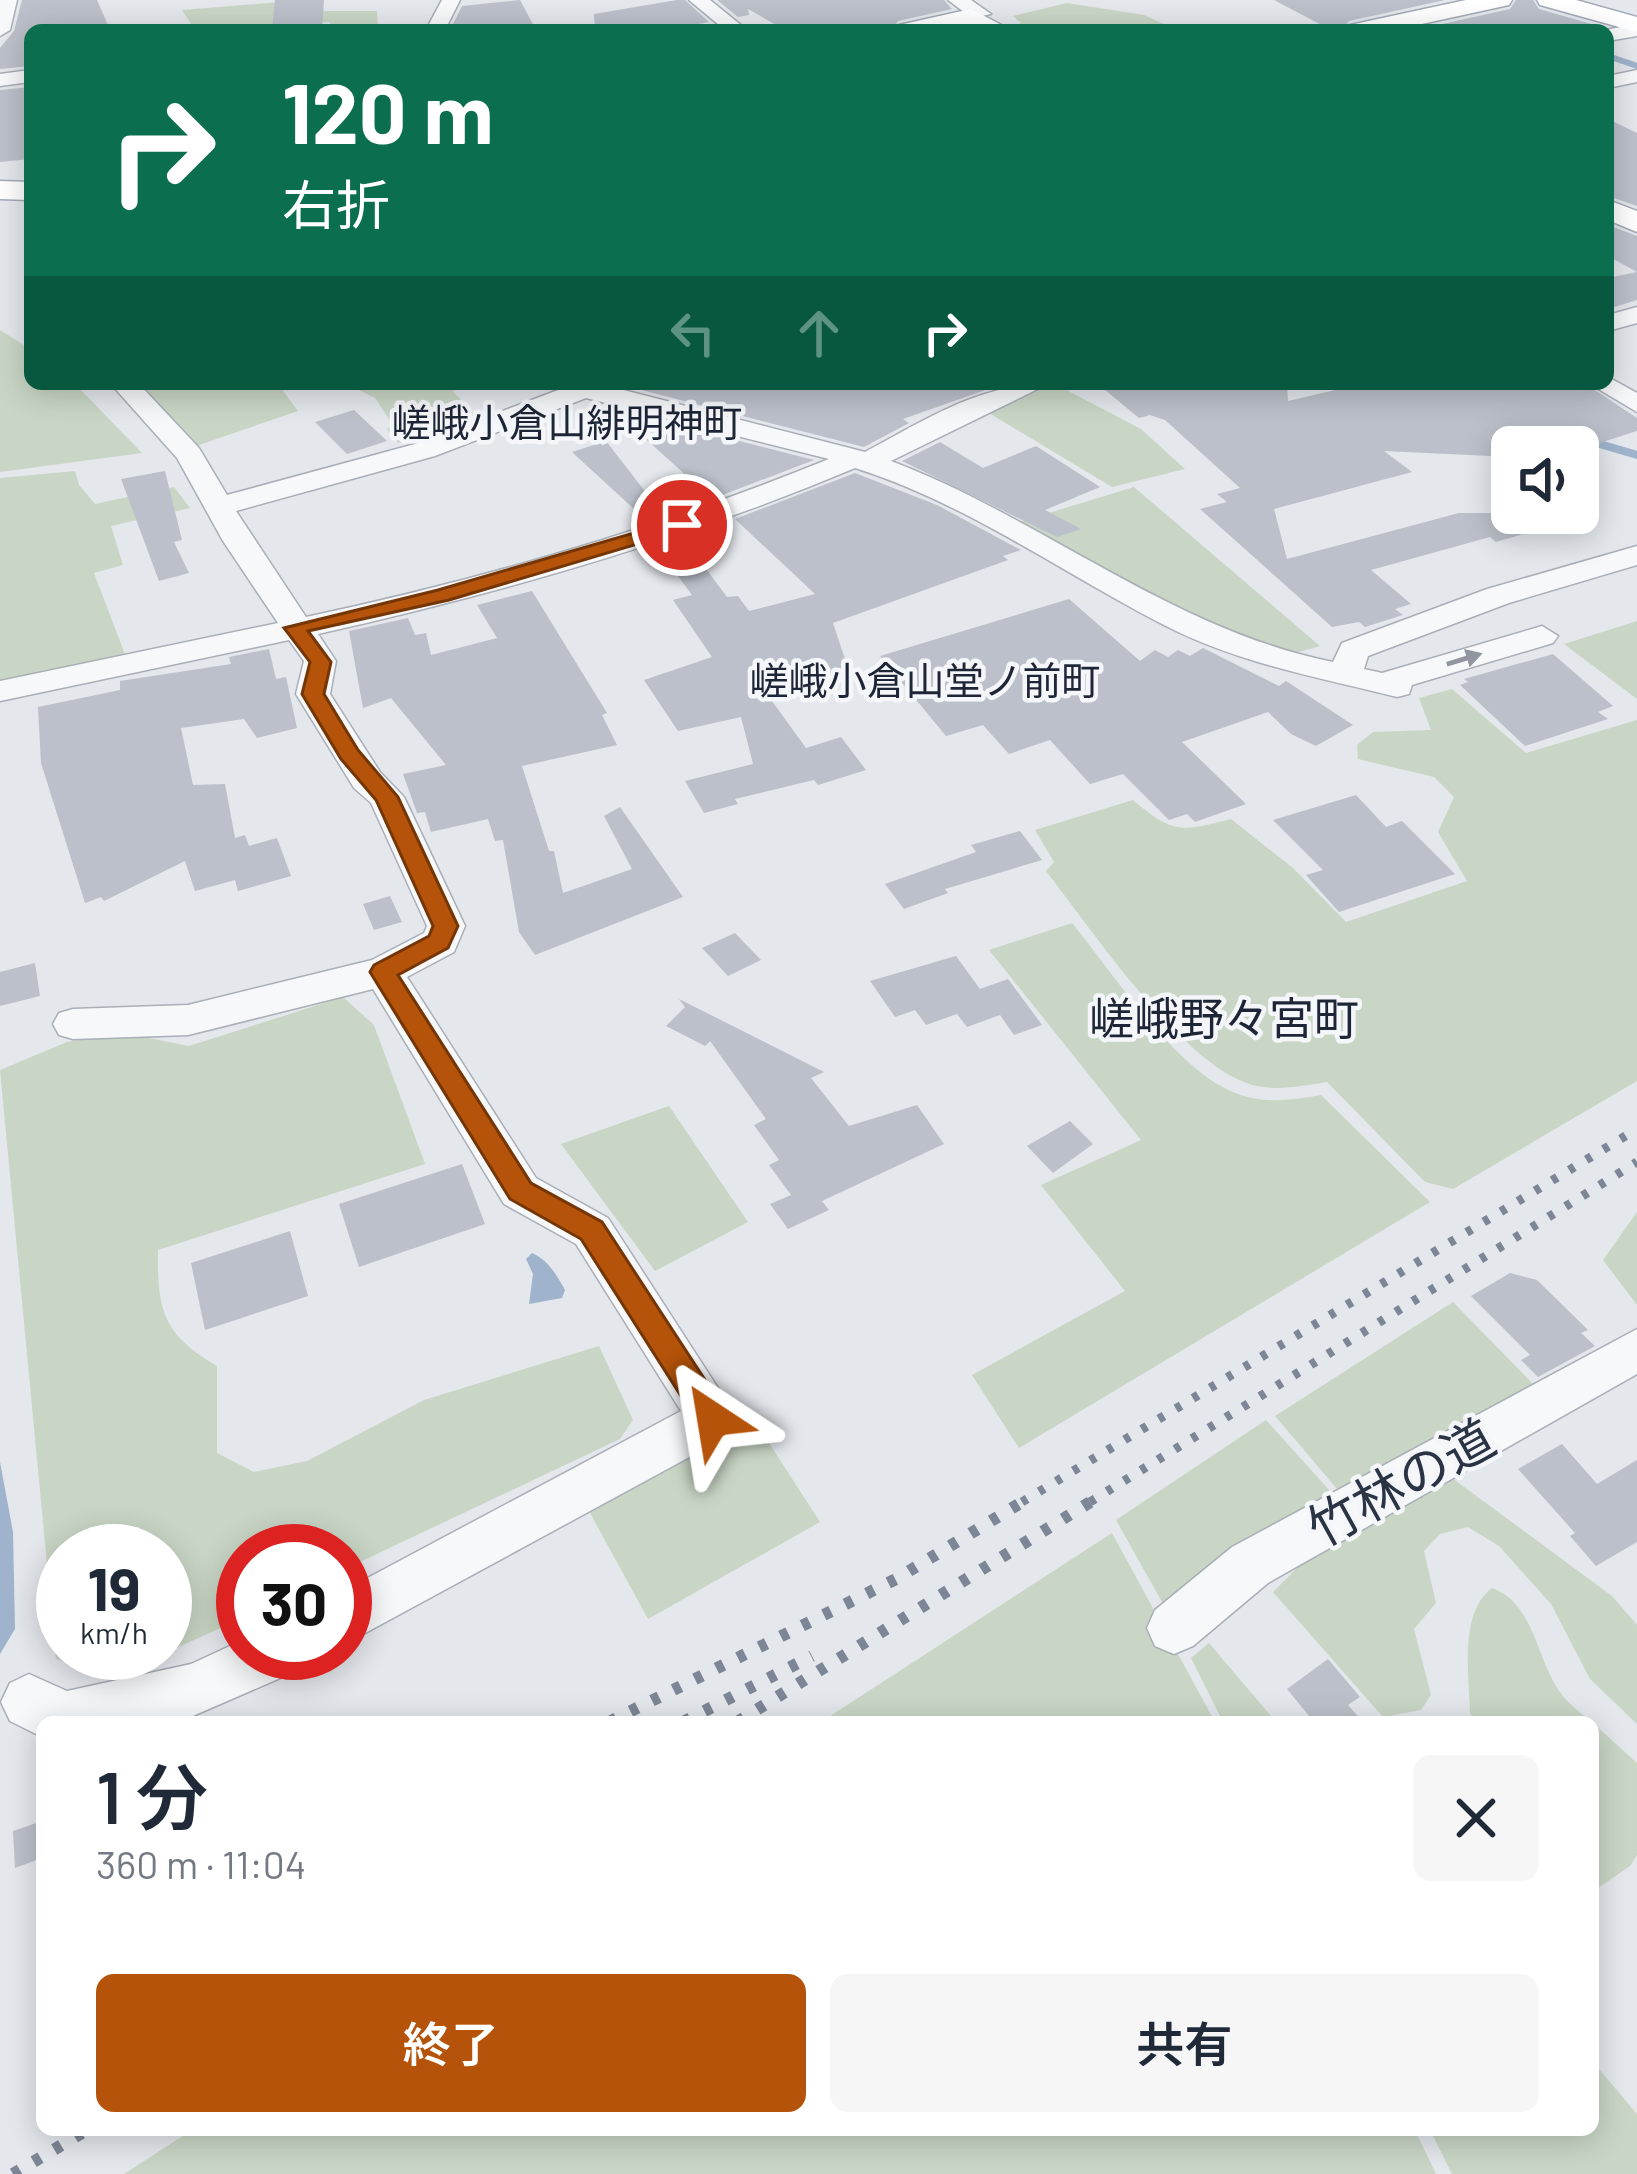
<!DOCTYPE html>
<html lang="ja">
<meta charset="utf-8">
<style>
body{margin:0;font-family:Barlow,"Noto Sans JP",sans-serif;background:#f6f6f7;color:#1f2937;height:100vh;display:flex;flex-direction:column;font-size:45px;white-space:nowrap}
*{box-sizing:border-box;margin:0}
p{font-size:39px;color:#747a83}
.icon{flex:none;width:66px;height:66px;fill:none;stroke:currentColor;stroke-width:2;stroke-linecap:round;stroke-linejoin:round}
.map{position:relative;flex:1;overflow:hidden}
.details{position:absolute;left:36px;top:1716px;width:1563px;height:420px;display:flex;flex-direction:column;background:#fff;border-radius:18px;box-shadow:0 6px 30px #0003}
.details>*{flex:none}
.top-card{position:absolute;left:24px;top:24px;width:1590px;height:366px;border-radius:18px;box-shadow:0 6px 30px #0003;background:#0b6e4f;color:#fff;overflow:hidden}
.buttons{position:absolute;left:1491px;top:426px;display:grid;gap:24px}
.buttons a{display:grid;place-items:center;width:108px;height:108px;border-radius:18px;background:#fff;box-shadow:0 6px 30px #0003;font-size:60px}
.speed{position:absolute;left:36px;top:1524px;display:flex;gap:24px;font-size:60px;font-weight:700;text-align:center}
.speed>*{display:grid;place-content:center;width:156px;height:156px;border-radius:50%;background:#fff;box-shadow:0 6px 30px #0003;line-height:1}
.speed small{font-size:30px;font-weight:400}
.speed .limit{border:18px solid #d22;background:#fff;color:#111}
.pin{position:absolute;display:grid;place-items:center;width:102px;height:102px;color:#fff;margin:-51px;border:6px solid #fff;border-radius:50%;box-shadow:0 3px 12px #0007}
.me{position:absolute;width:132px;margin:-66px;rotate:327deg;stroke-linejoin:round;filter:drop-shadow(0 0 9px #0008)}
.turn{display:flex;align-items:center;gap:42px;height:252px;padding:0 60px;font-size:54px}
.turn .icon{width:156px;height:156px;stroke-width:2.5}
.turn b{display:block;font-size:84px;line-height:102px}
.lanes{display:flex;align-items:center;height:114px;padding:0 60px;background:#0003;justify-content:center;gap:60px;direction:ltr}
.lanes .off{opacity:.35}
.round{display:grid;place-items:center;flex:none;width:126px;height:126px;border-radius:18px;background:#f6f6f7}
.head{display:flex;align-items:center;justify-content:space-between;height:204px;padding:0 60px}
h1{font-size:72px;font-weight:600;line-height:90px}
.cta{display:flex;gap:24px;margin-top:auto;padding:24px 60px}
.cta a{flex:1;height:138px;border-radius:18px;background:#b45309;color:#fff;font-size:48px;font-weight:600;line-height:138px;text-align:center}
.cta a+a{background:#f6f6f7;color:#1f2937}
.map>svg:first-child{display:block}
</style>
<div class="map">
<svg width="1637" height="2174" viewBox="0 0 1637 2174">
<rect width="100%" height="100%" fill="#e4e7ec"/>
<path fill="#c9d6c5" d="M293 1 296 11H377L378 28 331 29 330 22 195 30 182 10Z
M1067 3 1144 15 1177 30 1008 28 1021 23 1013 16Z
M0 330 30 349V384H75L142 453 0 472Z
M135 384H278L298 411 196 446Z
M347 384H452L449 387 478 418 398 443 387 429 393 425 375 398Z
M1055 384 1141 429 1185 469 1112 487 984 410Z
M75 471 79 485 95 504 174 487 190 508 111 526 123 565 94 573 126 657 0 686V478Z
M1134 487 1320 646 1285 656 1257 651 1016 523Z
M1637 621V699L1564 644Z
M1452 689 1526 753 1637 720V1081L1453 1189 1425 1182 1327 1082C1301 1086 1270 1093 1244 1082 1177 1056 1091 929 1046 871L1054 862 1035 830 1133 800C1173 834 1181 832 1231 819L1293 868 1346 922 1467 881 1438 832 1454 797 1434 777 1358 759 1357 745 1373 732 1431 730 1419 698Z
M1072 923C1114 974 1176 1072 1238 1094 1265 1104 1294 1100 1321 1095L1430 1202 1019 1448 972 1375 1125 1291 1041 1185 1141 1140 989 950Z
M343 997 374 1025 425 1164 158 1250C157 1311 163 1334 217 1366V1453L254 1472 307 1461 424 1400 599 1346 633 1420 620 1439 345 1569V1551H243V1618L165 1653V1551H63V1653H165L110 1677 56 1659 0 1070 67 1042 119 1032 189 1046Z
M669 1106 748 1222 655 1271 561 1144Z
M1637 1212V1305L1603 1260Z
M1453 1302 1536 1387 1349 1503 1275 1416Z
M1266 1420 1341 1503 1166 1609 1116 1520Z
M756 1423 820 1522 648 1619 589 1511Z
M1452 1478 1612 1596 1637 1625V1724L1590 1679 1551 1604 1499 1546 1468 1527 1440 1534 1424 1551 1436 1603 1414 1629 1431 1695 1421 1710 1383 1717 1273 1592 1313 1552Z
M1112 1533 1215 1722H821Z
M1492 1588C1536 1604 1536 1663 1563 1696 1571 1706 1582 1714 1592 1722H1475L1470 1713C1469 1674 1459 1613 1492 1588Z
M1209 1643 1276 1722H1223L1191 1658Z
M1593 1723 1637 1763V1855L1630 1866 1595 1890Z
M1593 2062 1637 2114V2174H1452L1430 2130H1593Z
M192 2130H1415L1436 2174H124Z"/>
<path fill="#9fb4cc" d="M532 1253C549 1261 556 1274 565 1290L562 1298 529 1304 533 1274 526 1259Z
M0 1462 13 1532 15 1629 0 1654Z"/>
<g fill="none" stroke-linecap="round" stroke-linejoin="round">
<path stroke="#9fb4cc" stroke-width="6" d="M1608 56 1637 66"/>
<path stroke="#9fb4cc" stroke-width="8" d="M1586 440 1637 455"/>
</g>
<path fill="#bbc0ca" d="M22 0H97L108 25 30 30V66L0 69V48L14 31Z
M275 0H324L322 29 272 30Z
M520 0 536 30H450L462 6Z
M677 0H685L709 22 666 30H595L594 14Z
M717 0H944L952 9 898 21 892 30H785L748 9 749 15 738 17Z
M1274 0H1445L1349 21 1343 30H1331Z
M1516 0H1533L1539 9 1602 27 1415 30 1510 9Z
M30 87V159L0 162V90Z
M1608 119 1637 133V206L1608 196Z
M1608 225 1637 236V300L1608 309V278L1637 272 1608 256Z
M618 384H994V387L903 419 909 423 864 447Z
M1098 384H1287L1288 401 1361 384H1586L1637 418V431L1587 447H1512V457L1384 451 1412 472 1274 509 1287 559 1459 513H1567L1568 521 1496 542 1490 537 1371 570 1411 604 1395 609 1403 615 1365 627 1359 622 1332 627 1200 509 1227 502 1217 494 1240 488 1165 420 1150 415 1139 418Z
M354 410 387 441 347 454 315 422Z
M664 422 814 460 712 499 637 431Z
M606 441 661 512 653 519 647 521 572 452Z
M940 442 983 468 1036 446 1100 487 1045 510 1081 529 1057 537 902 461Z
M165 471 182 540 174 542 189 573 159 581 121 479Z
M855 473 937 505 1021 550 1003 556 1008 560 833 623 849 671 764 690 806 748 841 737 866 770 818 785 814 780 735 799 738 804 704 813 685 781 753 764 741 717 678 731 644 680 712 657 673 600 692 595 656 547 683 538 727 597 738 596 749 611 815 594 735 519Z
M532 591 607 713 602 715 617 745 522 766 549 851H554L563 893 632 869 604 816 620 807 683 897 535 955 519 932 503 840 495 841 488 819 431 832 425 812 417 813 403 774 446 765 391 698 363 708 349 631 408 618 415 635 426 633 431 655 497 638 477 605Z
M1069 599 1140 661 1155 650 1168 657 1178 650 1190 656 1203 648 1279 686 1286 681 1353 725 1316 746 1291 734 1268 712 1182 742 1246 804 1195 822 1187 814 1169 820 1123 774 1090 784 1050 740 1009 754 983 725 946 736 880 656Z
M269 649 276 679 286 677 297 728 257 738 244 719 181 728 193 785 225 784 235 838 245 835 249 846 277 838 291 876 238 891 235 880 195 891 185 861 104 901 101 897 85 903 41 763 38 707 120 690V681L231 664 229 657Z
M1553 654 1613 706 1598 712 1608 719 1525 746 1460 685 1468 682 1464 679Z
M1356 795 1386 827 1402 821 1455 874 1339 912 1306 875 1323 870 1273 820Z
M1020 831 1042 860 945 889 948 893 904 909 885 884 976 852 971 845Z
M390 896 402 922 374 930 363 904Z
M735 933 761 960 728 976 702 948Z
M956 956 980 989 1008 979 1042 1025 1014 1035 1000 1015 967 1027 957 1014 926 1025 915 1010 895 1017 870 981Z
M35 963 40 996 0 1006V972Z
M679 999 824 1072 811 1078 849 1126 917 1105 944 1144 822 1201 829 1210 788 1229 770 1204 791 1195 769 1165 779 1160 754 1125 766 1119 710 1041 705 1046 666 1026 685 1007Z
M1070 1121 1093 1144 1053 1173 1027 1146Z
M462 1164 485 1224 359 1267 339 1204Z
M290 1231 308 1296 205 1330 191 1263Z
M1510 1273 1537 1280 1588 1330 1581 1333 1595 1346 1538 1377 1521 1360 1530 1355 1471 1296Z
M1562 1444 1597 1484 1637 1460V1542L1596 1566 1570 1536 1575 1533 1518 1469Z
M1328 1659 1360 1697 1348 1705 1363 1722H1314L1287 1689Z
M42 1821V1858L15 1868 13 1831Z"/>
<g fill="none" stroke-linecap="round" stroke-linejoin="round">
<defs>
<path id="minor" d="M0 0H17L10 30 0 36Z
M442 0H460L445 30H431L428 26Z
M689 0H710L747 30H725Z
M948 0H971L991 14 964 20V12Z
M1637 24V36L1608 41 1605 30Z
M30 70V82L0 86V74Z
M1637 70V82L1608 88V76Z
M1637 307V323L1608 331V315Z
M1608 377 1637 393V412L1590 384H1608Z
M111 384H139L199 448 227 495 415 444 574 384H600L865 452C925 420 979 384 1048 384L891 461C1042 518 1172 630 1333 662L1342 643 1487 589 1637 546V565L1509 603 1368 656 1364 669 1382 673 1542 626 1558 636 1553 643 1412 685 1409 694 1397 697C1322 678 1247 665 1176 631 1069 578 970 504 855 468 681 541 502 593 318 634L336 661 330 694 380 772 404 797 465 926 454 952 407 977 536 1178 608 1218 738 1419 730 1435 345 1644V1590L681 1411 576 1244 504 1204 373 989 188 1035 73 1039 59 1035 53 1024 59 1013 73 1009 188 1005 372 960 424 933 427 926 371 803 354 788 296 694 304 661 289 640 0 701V681L278 623 223 541 177 458ZM586 398 829 459C659 528 485 579 306 617L236 511 435 456Z
M1637 1329V1374L1268 1583 1193 1646 1174 1654 1155 1646 1147 1628 1155 1610 1232 1547Z
M243 1640V1653H302L294 1672 179 1722H42V1737L10 1721 1 1702 10 1683 29 1674 67 1691 191 1664Z"/>
<path id="major" d="M1466 0H1512L1509 5 1394 30H1347L1350 25Z
M1537 0H1576L1637 17V32L1540 5Z
M971 9 1011 30C995 30 978 25 964 25 941 26 919 30 896 30L899 25Z
M0 181 30 182V200L0 199Z
M1608 200 1637 211V232L1608 220Z"/>
</defs>
<use href="#minor" stroke="#a9aeb7" stroke-width="3"/>
<use href="#major" stroke="#a3abb8" stroke-width="3"/>
<use href="#minor" fill="#f7f8fa" fill-rule="evenodd"/>
<use href="#major" fill="#fff" fill-rule="evenodd"/>
<path stroke="#7d8696" stroke-width="9" stroke-dasharray="6 14" stroke-linecap="butt" d="M1022 1502 1637 1129
M1090 1502 1637 1162"/>
<path stroke="#7d8696" stroke-width="12" stroke-dasharray="8 16" stroke-linecap="butt" d="M609 1722 896 1579 1027 1499
M683 1722 812 1656
M737 1722 1095 1499
M13 2174 87 2130"/>
</g>
<defs><path id="oneway-solid" d="M-6-.8H1V-3.2L6.5 0L1 3.2V.8H-6Z" transform="scale(3)"/></defs>
<use fill="#9196a0" href="#oneway-solid" transform="translate(1464 659) rotate(-17)"/>
<path fill="#b45309" stroke="#753606" stroke-width="3" d="M682 519 688 521V529L449 600 308 631 331 662 324 694 358 750 398 797 458 926 448 948 398 975 531 1183 602 1222 724 1409 729 1419 724 1429 713 1433 702 1429 581 1239 510 1199 370 972 374 965 429 936 433 926 376 800 341 759 302 694 310 662 284 628 438 590Z"/>
<g text-anchor="middle" dominant-baseline="central" stroke-width="9" stroke-linejoin="round" paint-order="stroke">
<g font-size="39" fill="#1d2536" stroke="#f4f6f9">
<text x="567" y="421">嵯峨小倉山緋明神町</text>
<text x="925" y="679">嵯峨小倉山堂ノ前町</text>
</g>
<g font-size="45" fill="#1d2536" stroke="#f4f6f9">
<text x="1224" y="1017">嵯峨野々宮町</text>
</g>
<g font-size="51" fill="#2b3445" stroke="#f4f6f9">
<text transform="translate(1400 1481) rotate(-29)">竹林の道</text>
</g>
</g>
</svg>
<div class="buttons">
<a><svg class="icon" aria-label="sound" viewBox="0 0 24 24"><path d="M4 9h4l5-4v14l-5-4H4zM17 9q2 3 0 6"/></svg></a>
</div>
<div class="speed"><div>19<small>km/h</small></div><div class="limit">30</div></div>
<div class="pin" style="left:682px;top:525px;background:#d93025"><svg class="icon" aria-label="arrive" viewBox="0 0 24 24"><path d="M6 21V4h12l-3 4 3 4H6"/></svg></div>
<svg class="me" style="left:713px;top:1419px" viewBox="-20 -20 40 40"><path d="M0-17L14 15 0 8-14 15z" fill="#b45309" stroke="#fff" stroke-width="4"/></svg>
<div class="top-card">
<div class="turn"><svg class="icon" aria-label="right" viewBox="0 0 24 24"><path d="M7 20v-9h11M14 6l5 5-5 5"/></svg><div><b>120 m</b>右折</div></div>
<div class="lanes"><svg class="icon off" aria-label="left" viewBox="0 0 24 24"><path d="M17 20v-9H6M10 6l-5 5 5 5"/></svg><svg class="icon off" aria-label="ahead" viewBox="0 0 24 24"><path d="M12 20V5M6 11l6-6 6 6"/></svg><svg class="icon" aria-label="right" viewBox="0 0 24 24"><path d="M7 20v-9h11M14 6l5 5-5 5"/></svg></div>
</div>
<section class="details">
<div class="head"><div><h1>1 分</h1><p>360 m · 11:04</p></div><a class="round"><svg class="icon" aria-label="close" viewBox="0 0 24 24"><path d="M6 6l12 12M18 6L6 18"/></svg></a></div>
<div class="cta"><a>終了</a><a>共有</a></div>
</section>
</div>
